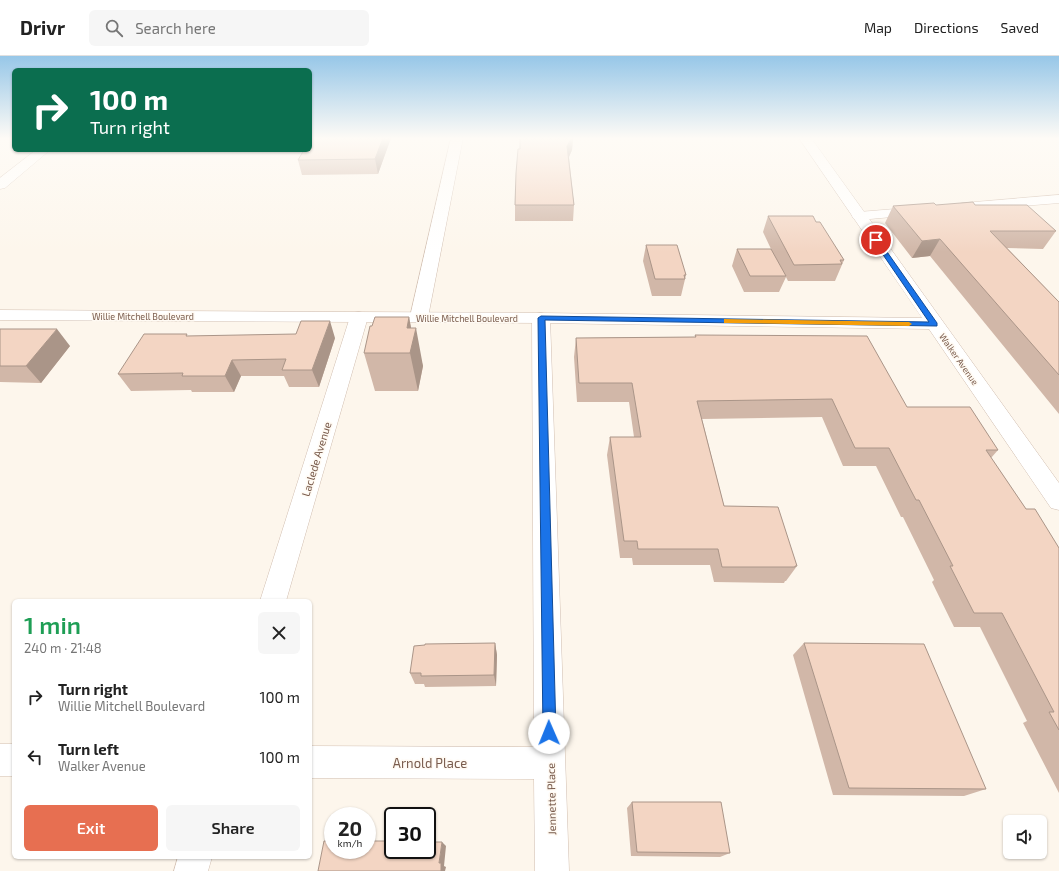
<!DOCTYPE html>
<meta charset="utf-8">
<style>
body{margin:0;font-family:"Exo 2",sans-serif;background:#f6f6f6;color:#222;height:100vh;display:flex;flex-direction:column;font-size:15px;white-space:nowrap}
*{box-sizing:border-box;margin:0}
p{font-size:13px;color:#767676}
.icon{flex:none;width:22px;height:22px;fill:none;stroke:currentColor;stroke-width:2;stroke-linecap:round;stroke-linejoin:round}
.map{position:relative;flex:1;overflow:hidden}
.sheet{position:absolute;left:12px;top:543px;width:300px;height:260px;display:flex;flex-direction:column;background:#fff;border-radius:6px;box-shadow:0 1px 3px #0004}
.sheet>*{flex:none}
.top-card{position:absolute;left:12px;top:12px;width:300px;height:84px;border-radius:6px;box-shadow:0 1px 3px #0004;background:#0b6e4f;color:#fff;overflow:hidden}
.buttons{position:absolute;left:1003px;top:759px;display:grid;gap:8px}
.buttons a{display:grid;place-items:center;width:44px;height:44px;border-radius:6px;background:#fff;box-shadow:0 1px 3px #0004;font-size:20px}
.speed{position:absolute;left:324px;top:751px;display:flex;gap:8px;font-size:20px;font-weight:700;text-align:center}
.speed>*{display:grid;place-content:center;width:52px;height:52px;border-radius:50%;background:#fff;box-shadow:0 1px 3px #0004;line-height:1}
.speed small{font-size:10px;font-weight:400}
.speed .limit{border:2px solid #111;border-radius:6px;background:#fff;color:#111}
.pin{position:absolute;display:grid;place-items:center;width:34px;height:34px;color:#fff;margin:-17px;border:2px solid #fff;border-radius:50%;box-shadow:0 1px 4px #0007}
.me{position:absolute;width:44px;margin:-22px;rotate:359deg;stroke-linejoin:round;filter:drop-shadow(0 0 3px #0008)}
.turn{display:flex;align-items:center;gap:14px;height:84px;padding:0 12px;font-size:18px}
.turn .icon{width:52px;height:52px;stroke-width:2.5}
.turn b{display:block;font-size:28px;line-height:34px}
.round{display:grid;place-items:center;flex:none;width:42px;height:42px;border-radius:6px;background:#f6f6f6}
.overview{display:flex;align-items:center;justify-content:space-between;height:68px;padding:0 12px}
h1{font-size:24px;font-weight:600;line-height:30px;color:#1e9e55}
.cta{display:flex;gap:8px;margin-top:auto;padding:8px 12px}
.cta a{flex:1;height:46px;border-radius:6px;background:#e76f51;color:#fff;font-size:16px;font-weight:600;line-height:46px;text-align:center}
.cta a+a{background:#f6f6f6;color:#222}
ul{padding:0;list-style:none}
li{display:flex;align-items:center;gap:12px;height:60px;padding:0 12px}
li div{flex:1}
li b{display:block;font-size:15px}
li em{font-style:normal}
header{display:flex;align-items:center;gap:24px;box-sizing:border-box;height:56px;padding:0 20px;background:#fff;border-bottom:1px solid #e0e0e0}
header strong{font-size:19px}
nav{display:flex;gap:22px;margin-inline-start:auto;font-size:14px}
.search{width:280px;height:36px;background:#f6f6f6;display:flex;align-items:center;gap:10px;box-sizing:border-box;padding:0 14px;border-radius:6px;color:#767676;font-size:15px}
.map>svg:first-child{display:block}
</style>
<header>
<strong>Drivr</strong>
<div class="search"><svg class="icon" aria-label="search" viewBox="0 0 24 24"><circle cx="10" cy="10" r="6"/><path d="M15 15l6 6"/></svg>Search here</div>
<nav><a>Map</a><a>Directions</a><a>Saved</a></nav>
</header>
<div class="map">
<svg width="1059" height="815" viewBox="0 0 1059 815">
<rect width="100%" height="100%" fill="#fdf6ec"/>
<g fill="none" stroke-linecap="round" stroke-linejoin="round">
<defs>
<path id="minor" d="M451 82H463L428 261 425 265 419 266 413 265 410 261Z
M36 94H50L5 132 0 133V122Z
M1059 139V147L963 155 958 154 956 151 958 148 963 147Z
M920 151 925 152 927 155 925 158 859 164 854 163 852 160 854 157 859 156Z
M359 256 365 257 368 261 286 545H260L350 261 353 257Z
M541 257 547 258 550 262 569 815H535L534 723 310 722V690L534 691 532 262 535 258Z
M0 688H14V720H0Z
M178 801H212L208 815H174Z"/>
<path id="tertiary" d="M799 82H811L1059 427V454L1051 452 929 273 541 267 0 264V254L541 257 922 262Z"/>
</defs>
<use href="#minor" stroke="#d1beb0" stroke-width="1"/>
<use href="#tertiary" stroke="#d1beb0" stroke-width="1"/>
<use href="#minor" fill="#fff" fill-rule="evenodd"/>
<use href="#tertiary" fill="#fff" fill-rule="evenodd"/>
</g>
<path fill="#d1b7a8" d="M310 82H391L378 118 302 119 298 104Z
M520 82H573L572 94 569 101 574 149 573 165H515V149L520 93Z
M975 149 1056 175 1043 193 1007 192 1059 246V358L930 200 912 202 885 167 893 150Z
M768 160 816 166 844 204 835 225H788L786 221 779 236H744L732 210 737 193H771L763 176Z
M646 189 686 219 681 240H652L643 205Z
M409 261 411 272 423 310 418 335H375L364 297Z
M0 273 70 290 41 327 0 326Z
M695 279 907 351 998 394 991 402 1026 453 1059 492V737L1023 667 1027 665 980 571H954L932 526 934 524 903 461H901L876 410H843L822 361 702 363 724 450 797 510 786 525H785L784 527 714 526 710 509H633L632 502H620L607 399 610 381H634L629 346H577L574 301 576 282 695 281Z
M187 280 335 282 319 331H289L284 320H241L234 336H192L191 334 131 335 118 318Z
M495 587 497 599 496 630 425 631 424 628H415L410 617Z
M804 587 986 733 964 740 833 739 793 599Z
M632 746 730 797 720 801 631 800 627 752Z"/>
<path fill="#aa9588" d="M383 82H391L378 118 375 103Z
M572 82H573L572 94 567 105V90Z
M940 183 930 200 912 202 922 185Z
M409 261 413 282 416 272 423 310 418 335 410 297 407 272Z
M330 265 335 282 319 331 312 314Z
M57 273 70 290 41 327 26 310Z
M232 304 241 320 234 336 225 320Z
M495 587 497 599 496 630 494 619Z
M442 786 446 790 444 810 446 811 445 815H441L439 807Z"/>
<path fill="#f3d5c3" stroke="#aa9588" d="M310 82H383L375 103 298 104 304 94H310Z
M520 82H572L567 90 574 149H515L516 117 518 93H520Z
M973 146 975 149H1027L1056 175H990L1059 246V319L940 183 922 185 893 150 934 147 936 149Z
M768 160H813L816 166H820L844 204H840L842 208 794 209Z
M646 189H677L686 219H684L685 223H655Z
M737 193H771L786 220H750Z
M375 261H409L407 272H416L410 297H364L370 270H372Z
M301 265H330L312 314H282L286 303 232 304 225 320H182L183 317 118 318 144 278H187L186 280 296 278Z
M0 273H57L26 310H0Z
M695 279 867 280 907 351H970L998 394H986L1026 453H1035L1059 492V674L1049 656H1054L1002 557H974L950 510H953L919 444H916L889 392H855L832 343 697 345 724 450 778 451 797 510H795V511H722L718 493H638L637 485H624L610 381H641L632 327H579L576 282 696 281Z
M495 587 494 619 421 620V617H410L414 590 425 589V588Z
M804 587 924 588 986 733 849 732Z
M632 746H721L730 797 637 796Z
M324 785H333V794H367V785H393V794H427V786H442L439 807H441V815H318Z"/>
<linearGradient id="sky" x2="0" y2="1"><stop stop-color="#97c7e8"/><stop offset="0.42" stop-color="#fefbf6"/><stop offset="1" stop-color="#fefbf6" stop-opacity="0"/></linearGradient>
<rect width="1059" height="196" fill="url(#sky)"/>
<path fill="#1a73e8" stroke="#114b97" d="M874 183H878L937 267V270L545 264 556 677 554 681 549 683 545 681 543 677 538 262 541 260 929 266 873 184Z"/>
<path fill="#f59e0b" d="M724 263 909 266 912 268 909 270 727 267H724Z"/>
<g text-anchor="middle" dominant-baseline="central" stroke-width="3" stroke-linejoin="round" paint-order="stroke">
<g font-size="9" fill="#7a5c4d" stroke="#fffaf3">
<text x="143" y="260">Willie Mitchell Boulevard</text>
<text x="467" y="262">Willie Mitchell Boulevard</text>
<text transform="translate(959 303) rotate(55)">Walker Avenue</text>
</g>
<g font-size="11" fill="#7a5c4d" stroke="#fffaf3">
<text transform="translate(316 403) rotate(-73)">Laclede Avenue</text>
<text transform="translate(551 743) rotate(-91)">Jennette Place</text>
</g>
<g font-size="13" fill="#7a5c4d" stroke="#fffaf3">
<text x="430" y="707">Arnold Place</text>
</g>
</g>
</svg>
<div class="buttons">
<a><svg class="icon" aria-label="sound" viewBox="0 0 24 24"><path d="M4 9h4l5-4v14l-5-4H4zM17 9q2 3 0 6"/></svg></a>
</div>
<div class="speed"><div>20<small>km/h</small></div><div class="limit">30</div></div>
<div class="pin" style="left:876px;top:184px;background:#d93025"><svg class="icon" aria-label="arrive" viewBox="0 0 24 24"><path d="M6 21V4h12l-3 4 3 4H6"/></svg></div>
<svg class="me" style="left:549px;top:677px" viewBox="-20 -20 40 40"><circle r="19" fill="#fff"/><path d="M0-13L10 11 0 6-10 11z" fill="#1a73e8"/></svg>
<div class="top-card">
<div class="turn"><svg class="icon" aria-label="right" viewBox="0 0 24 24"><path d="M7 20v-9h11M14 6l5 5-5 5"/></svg><div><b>100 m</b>Turn right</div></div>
</div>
<section class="sheet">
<div class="overview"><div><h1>1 min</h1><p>240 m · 21:48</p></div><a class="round"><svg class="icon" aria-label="close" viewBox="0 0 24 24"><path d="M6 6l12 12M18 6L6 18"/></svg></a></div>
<ul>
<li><svg class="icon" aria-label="right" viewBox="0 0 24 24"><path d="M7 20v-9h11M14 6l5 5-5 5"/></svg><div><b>Turn right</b><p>Willie Mitchell Boulevard</p></div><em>100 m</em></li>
<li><svg class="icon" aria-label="left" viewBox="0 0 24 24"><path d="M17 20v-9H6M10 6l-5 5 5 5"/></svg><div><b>Turn left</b><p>Walker Avenue</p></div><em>100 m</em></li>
</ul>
<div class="cta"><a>Exit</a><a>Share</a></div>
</section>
</div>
